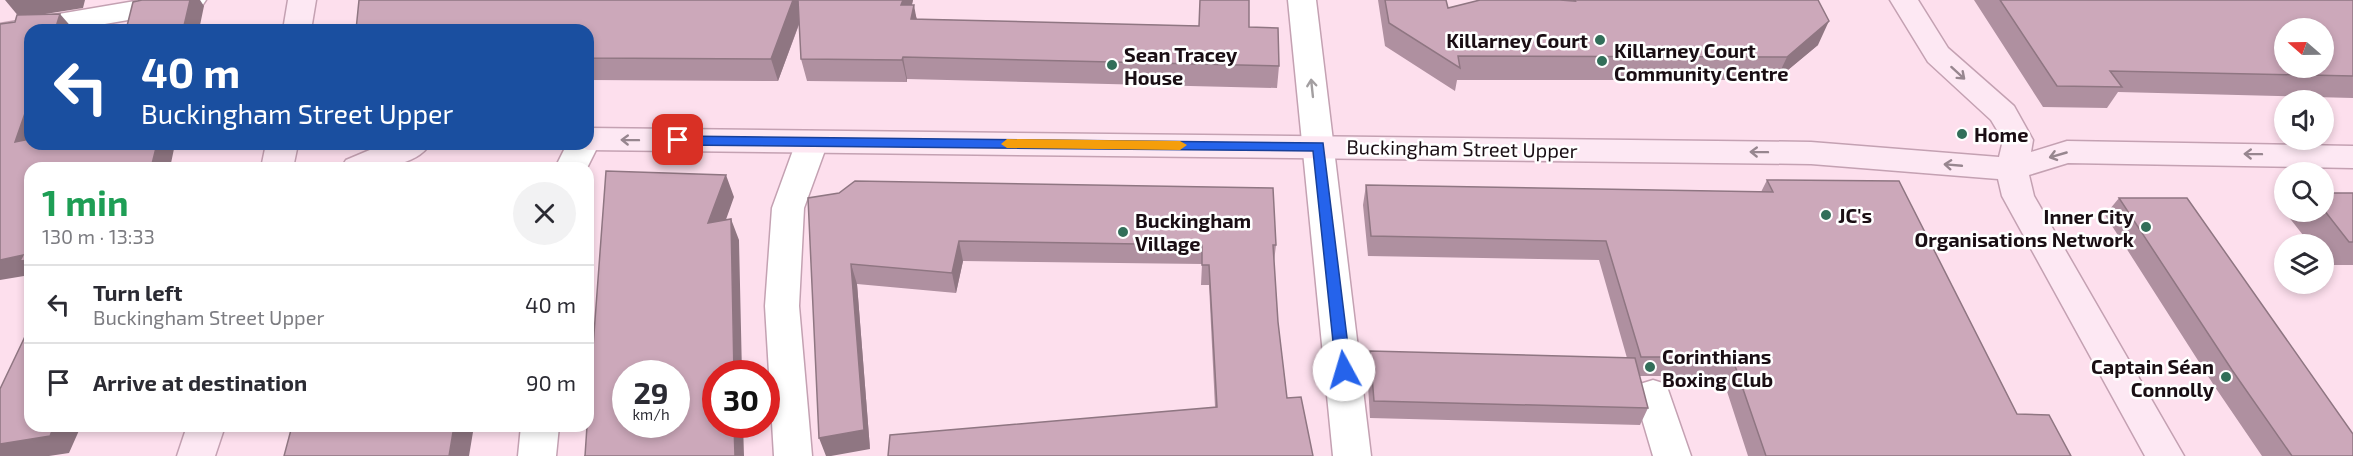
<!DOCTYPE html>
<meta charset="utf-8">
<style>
body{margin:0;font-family:"Exo 2",sans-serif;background:#f2f2f3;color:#2b2b33;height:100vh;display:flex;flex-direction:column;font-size:22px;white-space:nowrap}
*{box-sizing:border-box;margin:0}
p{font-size:20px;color:#7c7c81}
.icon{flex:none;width:33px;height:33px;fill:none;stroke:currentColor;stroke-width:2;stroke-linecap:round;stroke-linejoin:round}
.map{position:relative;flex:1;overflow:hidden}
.sheet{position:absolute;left:24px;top:162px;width:570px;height:270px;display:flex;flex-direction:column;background:#fff;border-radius:18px;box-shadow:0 3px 9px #0003}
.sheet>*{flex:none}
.top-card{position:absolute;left:24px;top:24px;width:570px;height:126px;border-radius:18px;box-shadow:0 3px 9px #0003;background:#1a4fa0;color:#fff;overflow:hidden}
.needle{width:39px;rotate:290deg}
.buttons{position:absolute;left:2274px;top:18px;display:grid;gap:12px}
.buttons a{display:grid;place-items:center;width:60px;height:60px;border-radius:50%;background:#fff;box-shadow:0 3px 9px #0003;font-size:30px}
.speed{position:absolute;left:612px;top:360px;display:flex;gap:12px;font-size:30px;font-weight:700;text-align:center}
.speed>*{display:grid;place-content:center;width:78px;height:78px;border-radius:50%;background:#fff;box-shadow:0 3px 9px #0003;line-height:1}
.speed small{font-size:15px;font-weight:400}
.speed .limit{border:9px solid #d22;background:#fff;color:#111}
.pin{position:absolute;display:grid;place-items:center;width:51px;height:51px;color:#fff;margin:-26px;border-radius:12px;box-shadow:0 3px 9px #0006}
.me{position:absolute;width:66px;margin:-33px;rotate:354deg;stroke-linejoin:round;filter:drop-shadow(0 0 4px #0008)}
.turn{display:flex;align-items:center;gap:21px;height:126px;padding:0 18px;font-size:27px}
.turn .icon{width:78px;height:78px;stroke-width:2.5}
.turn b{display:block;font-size:42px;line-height:51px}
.round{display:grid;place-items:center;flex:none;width:63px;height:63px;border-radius:32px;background:#f2f2f3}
.overview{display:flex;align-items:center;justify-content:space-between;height:102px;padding:0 18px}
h1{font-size:36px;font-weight:700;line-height:45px;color:#1e9e55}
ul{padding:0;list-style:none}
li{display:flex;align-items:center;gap:18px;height:78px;padding:0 18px;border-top:2px solid #e1e1e2}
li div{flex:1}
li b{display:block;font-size:22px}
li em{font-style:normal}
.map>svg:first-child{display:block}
</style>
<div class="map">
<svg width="2353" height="456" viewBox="0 0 2353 456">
<rect width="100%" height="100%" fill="#fddfed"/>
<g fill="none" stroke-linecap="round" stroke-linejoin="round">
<defs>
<path id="street" d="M141 0H206L202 6 192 9 70 30H30V37L0 42V24Z
M1288 0H1316L1371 456H1333Z
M812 131 823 134 828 142 804 208 799 306 812 456H774L765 306 772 208 796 142 801 134Z
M588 135 594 136 599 144 587 168H555L567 144H588Z
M1653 380 1666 384 1691 456H1653L1635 395 1640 384Z
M521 426H559L556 456H518Z"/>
<path id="secondary" d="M288 0H316L311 30H283Z
M1890 0H1918L1948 48 2014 106 2033 140 2031 152 2067 141 2353 146V168L2068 163 2029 175 2034 196 2184 456H2145L2002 196 1998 179 1811 164 588 150 575 144H588V128L1811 142 1999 157 2003 140 1991 120 1928 62Z
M266 144H298L293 168H261Z
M384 144H430C414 170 367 168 341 168L346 160Z
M187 426H225L215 456H177Z"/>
</defs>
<use href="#street" stroke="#c4a1b2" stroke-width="3"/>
<use href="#secondary" stroke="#c4a1b2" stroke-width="3"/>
<use href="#street" fill="#fff" fill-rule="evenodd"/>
<use href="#secondary" fill="#fde8f3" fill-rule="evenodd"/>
</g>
<path fill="#af90a0" d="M913 0 912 5 917 19 1249 27 1279 66 1277 88 907 79V82L807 81 801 59 800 22 778 81 588 80V30Z
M1378 0H1446L1448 8 1480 0H1818V45L1776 80H1457L1455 91 1385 46Z
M1974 0H2353V98L2118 92 2107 108 2043 107Z
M1767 180 2017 414 2071 456H1748L1722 376H1639L1648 408 1640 425 1370 418 1367 369 1370 351 1627 358 1599 260 1368 256 1363 205 1366 185 1761 192Z
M2324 193H2353V265H2325L2324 262V244H2310L2288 216 2293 212H2324Z
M808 198 1276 245 1274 262 1278 322 1287 398 1215 407 1209 285H1201L1202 264 963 261 956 293 857 284 870 449Z
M2119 198 2353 456H2262L2215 387 2105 215Z"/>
<path fill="#8f7682" d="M5 0H85L83 8 20 18Z
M190 0H200L204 6 199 30H183Z
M793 0H801L804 10 778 81 771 59Z
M903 0H913L906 27 901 5Z
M914 5 918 27 911 19Z
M60 14 74 30H55Z
M1829 21 1818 45 1776 80 1787 57Z
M903 57 907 79V82L902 60Z
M30 99V144L15 142Z
M157 144H175L170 168H151Z
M726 175 734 197 717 245 708 223Z
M731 219 739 240 742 374H734Z
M959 241 963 261 956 293 952 273Z
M23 255 30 260V275L0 280V260Z
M851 264 857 284 870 449 831 456H826L819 438Z
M734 424H743L744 456H735Z
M54 426H81L69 453 49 456H0V444Z
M454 426H474L469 456H449Z"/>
<path fill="#cca8ba" stroke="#8f7682" stroke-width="1.5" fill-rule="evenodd" d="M142 0H190L183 30H126L133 2Z
M359 0H793L771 59 588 58V30H356Z
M798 0H903L901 5H914L911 19 1199 26 1200 0H1249V27L1278 28 1279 66 903 57 902 60 801 59Z
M1385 0H1446L1448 8 1480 0H1560L1575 1 1574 0H1818L1829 21 1787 57 1458 56 1460 68 1389 23Z
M2000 0H2353V76L2110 71 2122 87 2057 86ZM2284 28H2324V68H2284Z
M60 14 55 30H30V99L15 142 30 139V144H157L151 168H30V260L20 261 23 255 0 260V24L15 22 17 15Z
M364 163 471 165 469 168H363Z
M606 171 726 175 708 223 731 219 734 374H716V424H734L735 456H584H585L587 426H588V415ZM626 374H676V424H626Z
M1767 180 1899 181 2017 414 2049 415 2071 456H1766L1732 357H1641L1606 241 1371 236 1366 185 1773 192Z
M855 181 1273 188 1276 245H1273L1278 322 1287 398 1301 397 1313 456H888L890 435 1217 407 1209 265H1202V245L959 241 952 273 851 264 864 430 819 438 808 198 839 193Z
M2324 193H2353V242H2349L2324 210Z
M2119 198H2187L2353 434V456H2292L2232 370Z
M30 326V426H54L50 436 0 444V389Z
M1370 351 1635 358 1648 408 1374 401Z
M292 426H454L449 456H284Z"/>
<defs><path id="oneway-shaft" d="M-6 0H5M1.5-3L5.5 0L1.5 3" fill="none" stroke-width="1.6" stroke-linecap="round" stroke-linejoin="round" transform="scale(1.5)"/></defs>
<g stroke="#97868f">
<use href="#oneway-shaft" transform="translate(1958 73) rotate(42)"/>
<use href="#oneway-shaft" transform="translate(630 140) rotate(-179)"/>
<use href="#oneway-shaft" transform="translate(1759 152) rotate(-179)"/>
<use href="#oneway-shaft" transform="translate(2253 154) rotate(-179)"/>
<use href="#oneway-shaft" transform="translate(2058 155) rotate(164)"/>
<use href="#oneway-shaft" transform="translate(1953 165) rotate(-175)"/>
</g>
<use stroke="#a39fa1" href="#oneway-shaft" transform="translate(1312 88) rotate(-96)"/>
<path fill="#2563eb" stroke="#184099" stroke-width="1.5" d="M678 136 1323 143 1351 370 1349 375H1338L1336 370 1313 151 678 145 671 140Z"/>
<path fill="#f59e0b" d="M1007 139 1180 141 1187 145 1180 150 1007 148 1001 144Z"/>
<g fill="#326e59" stroke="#fff" stroke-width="2">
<circle cx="1600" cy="40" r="6"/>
<circle cx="1602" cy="61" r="6"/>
<circle cx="1112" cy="65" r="6"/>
<circle cx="1962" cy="134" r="6"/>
<circle cx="1826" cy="215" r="6"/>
<circle cx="2146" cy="227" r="6"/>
<circle cx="1123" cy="232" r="6"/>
<circle cx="1650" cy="367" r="6"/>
<circle cx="2226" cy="377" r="6"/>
</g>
<g text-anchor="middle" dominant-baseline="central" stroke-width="5" stroke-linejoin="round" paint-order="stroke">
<g font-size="20" font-weight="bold" fill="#1a0e14" stroke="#fff" text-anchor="start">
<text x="1588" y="40" text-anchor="end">Killarney Court</text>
<text x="1614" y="50">Killarney Court<tspan x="1614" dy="23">Community Centre</tspan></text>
<text x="1124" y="54">Sean Tracey<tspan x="1124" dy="23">House</tspan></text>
<text x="1974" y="134">Home</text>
<text x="1838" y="215">JC's</text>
<text x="2134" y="216" text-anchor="end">Inner City<tspan x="2134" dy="23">Organisations Network</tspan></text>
<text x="1135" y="220">Buckingham<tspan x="1135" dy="23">Village</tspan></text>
<text x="1662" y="356">Corinthians<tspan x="1662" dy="23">Boxing Club</tspan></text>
<text x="2214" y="366" text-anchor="end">Captain Séan<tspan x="2214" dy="23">Connolly</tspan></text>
</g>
<g font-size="20" fill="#1a0e14" stroke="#fff">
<text transform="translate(1462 148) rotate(1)">Buckingham Street Upper</text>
</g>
</g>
</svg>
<div class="buttons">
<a><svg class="needle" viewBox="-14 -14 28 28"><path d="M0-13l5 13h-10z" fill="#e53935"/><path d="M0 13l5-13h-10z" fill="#7c7c81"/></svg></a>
<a><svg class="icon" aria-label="sound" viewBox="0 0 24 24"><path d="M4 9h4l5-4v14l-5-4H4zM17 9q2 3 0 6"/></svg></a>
<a><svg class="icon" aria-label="search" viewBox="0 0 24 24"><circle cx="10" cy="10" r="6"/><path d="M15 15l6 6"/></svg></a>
<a><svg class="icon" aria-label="layers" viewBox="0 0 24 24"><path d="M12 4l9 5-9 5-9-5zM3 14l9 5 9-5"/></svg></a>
</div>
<div class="speed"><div>29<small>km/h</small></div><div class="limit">30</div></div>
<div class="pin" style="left:678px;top:140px;background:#d93025"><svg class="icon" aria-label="arrive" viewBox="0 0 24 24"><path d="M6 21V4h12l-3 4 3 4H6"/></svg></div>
<svg class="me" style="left:1344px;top:370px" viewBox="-20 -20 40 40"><circle r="19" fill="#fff"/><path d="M0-13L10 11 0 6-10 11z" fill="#2563eb"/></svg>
<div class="top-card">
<div class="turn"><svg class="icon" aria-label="left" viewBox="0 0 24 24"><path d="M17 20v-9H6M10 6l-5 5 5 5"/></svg><div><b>40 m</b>Buckingham Street Upper</div></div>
</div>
<section class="sheet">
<div class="overview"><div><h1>1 min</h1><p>130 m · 13:33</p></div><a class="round"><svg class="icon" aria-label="close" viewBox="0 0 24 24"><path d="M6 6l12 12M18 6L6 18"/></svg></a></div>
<ul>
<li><svg class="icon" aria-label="left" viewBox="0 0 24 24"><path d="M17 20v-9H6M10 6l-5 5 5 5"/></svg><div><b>Turn left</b><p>Buckingham Street Upper</p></div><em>40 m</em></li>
<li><svg class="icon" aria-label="arrive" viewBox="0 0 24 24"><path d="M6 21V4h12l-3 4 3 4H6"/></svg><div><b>Arrive at destination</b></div><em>90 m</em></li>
</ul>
</section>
</div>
